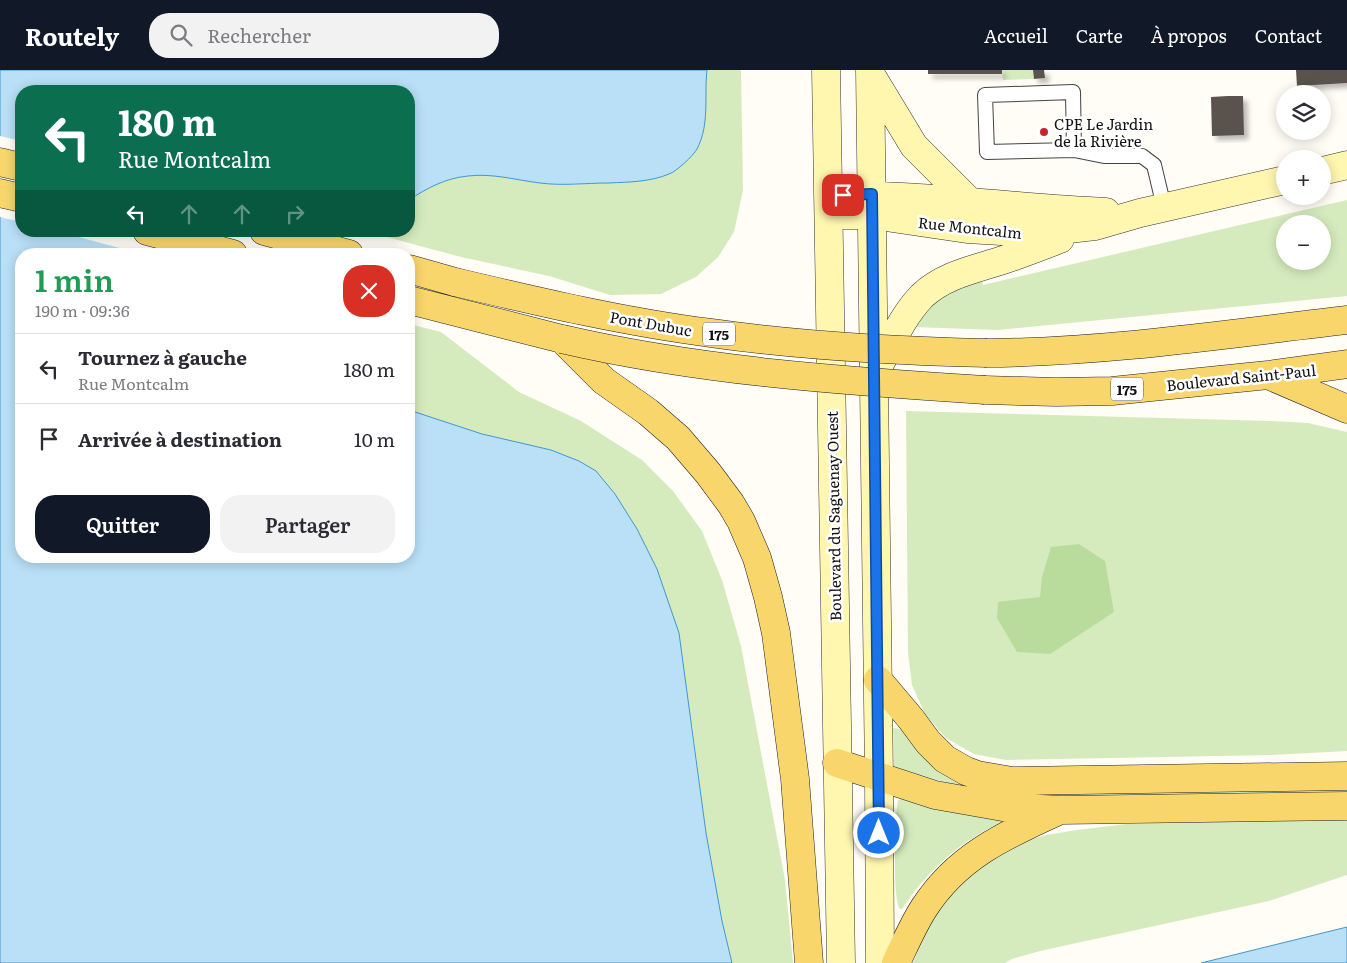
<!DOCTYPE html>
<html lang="fr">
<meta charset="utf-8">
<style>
body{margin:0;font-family:Literata,serif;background:#f2f2f3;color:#2b2b33;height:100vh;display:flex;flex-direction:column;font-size:19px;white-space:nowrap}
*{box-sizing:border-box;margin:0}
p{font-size:16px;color:#7c7c81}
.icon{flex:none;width:28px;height:28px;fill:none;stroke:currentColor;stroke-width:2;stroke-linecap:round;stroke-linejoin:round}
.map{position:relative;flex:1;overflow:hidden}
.drawer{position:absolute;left:15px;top:178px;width:400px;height:315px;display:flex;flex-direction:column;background:#fff;border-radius:20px;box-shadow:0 2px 12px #0003}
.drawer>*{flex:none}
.hud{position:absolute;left:15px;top:15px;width:400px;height:152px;border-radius:20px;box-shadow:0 2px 12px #0003;background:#0b6e4f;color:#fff;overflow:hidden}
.controls{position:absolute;left:1276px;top:15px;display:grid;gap:10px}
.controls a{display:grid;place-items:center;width:55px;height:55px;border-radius:50%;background:#fff;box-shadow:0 2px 12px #0003;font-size:25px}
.pin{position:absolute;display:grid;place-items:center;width:42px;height:42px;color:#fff;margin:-21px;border-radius:10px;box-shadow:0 2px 8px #0006}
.me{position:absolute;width:55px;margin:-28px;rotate:0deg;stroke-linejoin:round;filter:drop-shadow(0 0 4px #0008)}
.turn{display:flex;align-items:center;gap:18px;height:105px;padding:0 20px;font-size:22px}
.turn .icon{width:65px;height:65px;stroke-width:2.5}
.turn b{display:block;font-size:35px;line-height:42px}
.lanes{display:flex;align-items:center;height:48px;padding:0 20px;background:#0003;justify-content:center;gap:25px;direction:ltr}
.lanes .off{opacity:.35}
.round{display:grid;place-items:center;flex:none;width:52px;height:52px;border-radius:20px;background:#f2f2f3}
.head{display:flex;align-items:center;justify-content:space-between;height:85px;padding:0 20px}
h1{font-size:30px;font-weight:600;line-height:38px;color:#1e9e55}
.cta{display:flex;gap:10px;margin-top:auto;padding:10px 20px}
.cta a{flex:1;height:58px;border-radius:20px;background:#111827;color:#fff;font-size:20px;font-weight:600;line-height:58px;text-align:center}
.cta a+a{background:#f2f2f3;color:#2b2b33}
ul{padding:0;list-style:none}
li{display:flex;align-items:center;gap:15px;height:70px;padding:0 20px;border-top:1px solid #e1e1e2}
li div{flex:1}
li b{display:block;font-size:19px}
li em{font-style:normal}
header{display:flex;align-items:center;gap:30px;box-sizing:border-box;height:70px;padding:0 25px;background:#111827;color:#fff}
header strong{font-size:24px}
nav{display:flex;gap:28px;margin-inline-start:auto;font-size:18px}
.search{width:350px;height:45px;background:#f2f2f3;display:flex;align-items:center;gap:12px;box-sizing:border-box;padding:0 18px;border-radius:20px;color:#7c7c81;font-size:19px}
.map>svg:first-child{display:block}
</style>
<header>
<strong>Routely</strong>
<div class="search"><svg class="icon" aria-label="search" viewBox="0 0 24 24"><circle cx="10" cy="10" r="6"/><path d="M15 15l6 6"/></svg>Rechercher</div>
<nav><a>Accueil</a><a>Carte</a><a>À propos</a><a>Contact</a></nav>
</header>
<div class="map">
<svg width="1347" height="893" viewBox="0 0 1347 893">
<defs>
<filter id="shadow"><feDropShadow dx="4.5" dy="4.5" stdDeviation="2.5" flood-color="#0004"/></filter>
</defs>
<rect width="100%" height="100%" fill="#fffdf5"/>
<path fill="#d5ebbd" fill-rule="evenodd" d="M707 0H741L743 120 734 162 718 187 696 207 661 224 610 225 549 206 461 187 372 163 373 161H409V130C427 118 446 108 468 106 492 103 516 109 540 113 562 116 583 114 605 113 627 112 648 112 669 104 676 102 694 85 697 79 710 54 704 27 707 0Z
M1002 0H1033L1034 9 1003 10Z
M1347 130V226L998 260 915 257 937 228 981 208 983 215ZM1285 154H1322V191H1285Z
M409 254 441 262 519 322 581 351 642 390 673 421 702 461 722 510 741 576 785 810 793 893H732L722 851 706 763 692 654 615 424 596 401 579 391 551 380 482 364 409 340Z
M906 341 1272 351 1308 353 1347 362V681L1271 685 1006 690 974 684 946 668 925 644 912 615 908 583Z
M893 658 902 659 914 677 939 697 1347 716V724L1026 728 961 717 894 697Z
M901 729 932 737 1002 748V752C960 771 928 800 902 839H900C892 826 896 762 896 744L898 730Z
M1347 748V805L1269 831 1040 881 1012 889 1005 893H913L927 859 948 825 980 794 1022 772 1046 765 1077 760 1127 754Z"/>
<path fill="#b9dc9c" d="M1079 474 1105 491 1114 542 1050 584 1017 582 997 548 998 532 1040 527 1042 507 1051 477Z"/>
<path fill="#b9e0f7" stroke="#3f96cf" d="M0 0H707C704 27 710 54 697 79 694 85 676 102 669 104 650 112 629 112 609 113 586 113 563 116 540 113 516 110 492 103 468 106 446 108 427 118 409 130V21H21V161H373L366 184H21V486H409V340L482 364 551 380 579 391 596 401 615 424 637 459 657 499 679 563 706 763 722 851 732 893H0Z
M1347 857V893H1201Z"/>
<path fill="#fffdf5" d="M0 66 21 71V152L0 147Z
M56 161H364L374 164 369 184H142Z"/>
<path fill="#5a524d" filter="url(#shadow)" d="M928 0H1002V4H928Z
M1033 0H1044L1045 8 1034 9Z
M1296 0H1347V13L1297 16Z
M1228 26H1243L1244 65 1212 66 1211 27Z"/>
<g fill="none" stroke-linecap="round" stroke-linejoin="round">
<defs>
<path id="lane" d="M1074 80 1073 22 985 25 987 82 1074 80 1104 86H1142L1154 95 1164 137"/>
<path id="secondary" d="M826 0 841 893
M870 0 879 708 880 893
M871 5 914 76 969 131
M1322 101 1347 95
M828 125C921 124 1013 138 1106 142
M829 145H872L967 159 1033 163 1095 156 1140 143 1285 110
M878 297C891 274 903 245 922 226 945 204 977 199 1006 189 1024 183 1042 176 1060 169"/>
<path id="primary" d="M0 92 21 97
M0 123 21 128
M147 161 233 184
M264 161 349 184
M409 199 455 212
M409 230 562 269 604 311 648 342 678 368 708 403 731 434 741 451 757 488 768 527 776 563 795 709 809 893
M987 283C1108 282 1227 264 1347 250
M1268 305 1347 339
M985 320 1056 322 1112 321 1268 305 1347 294
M878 610 911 649 928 672 945 689 966 701 977 705 1012 711 1347 706
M837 693 935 725 1003 737 1062 740 1347 736
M896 893C905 874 913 855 924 838 957 787 1003 766 1056 742"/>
</defs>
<use href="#lane" stroke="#444" stroke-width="16"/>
<use href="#secondary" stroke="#333" stroke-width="29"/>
<use href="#primary" stroke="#222" stroke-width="29"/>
<use href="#lane" stroke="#fff" stroke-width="14"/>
<use href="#secondary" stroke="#fff6b0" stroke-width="28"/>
<use href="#primary" stroke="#f9d66b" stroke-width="28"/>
<defs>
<path id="primary-bridge" d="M455 212C540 232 625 252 711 263 803 276 895 281 987 283
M562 269C700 301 844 311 985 320"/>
</defs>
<use href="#primary-bridge" stroke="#222" stroke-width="29" stroke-linecap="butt"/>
<use href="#primary-bridge" stroke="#f9d66b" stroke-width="28"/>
</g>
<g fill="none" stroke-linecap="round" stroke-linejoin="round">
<defs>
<path id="route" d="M843 125 872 124 879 763"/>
</defs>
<use href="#route" stroke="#114b97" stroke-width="12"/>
<use href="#route" stroke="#1a73e8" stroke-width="9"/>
</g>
<circle fill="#c4262e" stroke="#fff" stroke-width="2" cx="1044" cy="62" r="5"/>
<g text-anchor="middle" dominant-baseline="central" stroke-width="5" stroke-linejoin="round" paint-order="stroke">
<g fill="#fff" stroke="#585858" stroke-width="1">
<rect x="703" y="252.5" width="32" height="23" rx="4"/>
<rect x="1111" y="307.5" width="32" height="23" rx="4"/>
</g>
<g font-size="14" font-weight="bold" fill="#111">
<text x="719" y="264">175</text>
<text x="1127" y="319">175</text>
</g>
<g font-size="15" fill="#111" stroke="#fff" text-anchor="start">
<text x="1054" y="53">CPE Le Jardin<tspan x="1054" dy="17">de la Rivière</tspan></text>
</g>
<g font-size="15" fill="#111" stroke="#fff">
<text transform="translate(970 157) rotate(6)">Rue Montcalm</text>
<text transform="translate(651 253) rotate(10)">Pont Dubuc</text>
<text transform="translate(1241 307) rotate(-6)">Boulevard Saint-Paul</text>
<text transform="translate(833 446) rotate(-91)">Boulevard du Saguenay Ouest</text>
</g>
</g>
</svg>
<div class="controls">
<a><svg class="icon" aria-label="layers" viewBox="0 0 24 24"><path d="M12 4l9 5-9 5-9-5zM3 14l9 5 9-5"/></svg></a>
<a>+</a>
<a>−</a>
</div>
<div class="pin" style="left:843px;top:125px;background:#d93025"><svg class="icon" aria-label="arrive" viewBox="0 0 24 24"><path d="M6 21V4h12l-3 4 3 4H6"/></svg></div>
<svg class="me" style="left:879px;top:763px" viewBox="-20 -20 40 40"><circle r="17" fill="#1a73e8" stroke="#fff" stroke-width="3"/><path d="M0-11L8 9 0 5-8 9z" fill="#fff"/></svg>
<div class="hud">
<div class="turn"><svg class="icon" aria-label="left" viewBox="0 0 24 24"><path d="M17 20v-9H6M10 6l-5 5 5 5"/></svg><div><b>180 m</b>Rue Montcalm</div></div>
<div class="lanes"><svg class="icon" aria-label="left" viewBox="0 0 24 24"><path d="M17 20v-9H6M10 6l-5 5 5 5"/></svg><svg class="icon off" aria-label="ahead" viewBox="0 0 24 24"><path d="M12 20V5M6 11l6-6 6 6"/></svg><svg class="icon off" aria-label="ahead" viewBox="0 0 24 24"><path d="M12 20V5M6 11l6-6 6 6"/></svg><svg class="icon off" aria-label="right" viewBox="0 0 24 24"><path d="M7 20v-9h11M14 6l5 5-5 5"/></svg></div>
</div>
<section class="drawer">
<div class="head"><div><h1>1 min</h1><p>190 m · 09:36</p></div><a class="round" style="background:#d93025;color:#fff"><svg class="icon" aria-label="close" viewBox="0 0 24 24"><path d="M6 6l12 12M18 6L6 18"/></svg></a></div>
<ul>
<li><svg class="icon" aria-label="left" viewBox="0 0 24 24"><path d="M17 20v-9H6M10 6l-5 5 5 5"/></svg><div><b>Tournez à gauche</b><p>Rue Montcalm</p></div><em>180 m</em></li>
<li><svg class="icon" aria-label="arrive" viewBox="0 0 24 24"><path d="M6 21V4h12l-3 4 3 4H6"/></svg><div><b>Arrivée à destination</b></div><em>10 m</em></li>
</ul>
<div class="cta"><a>Quitter</a><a>Partager</a></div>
</section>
</div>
